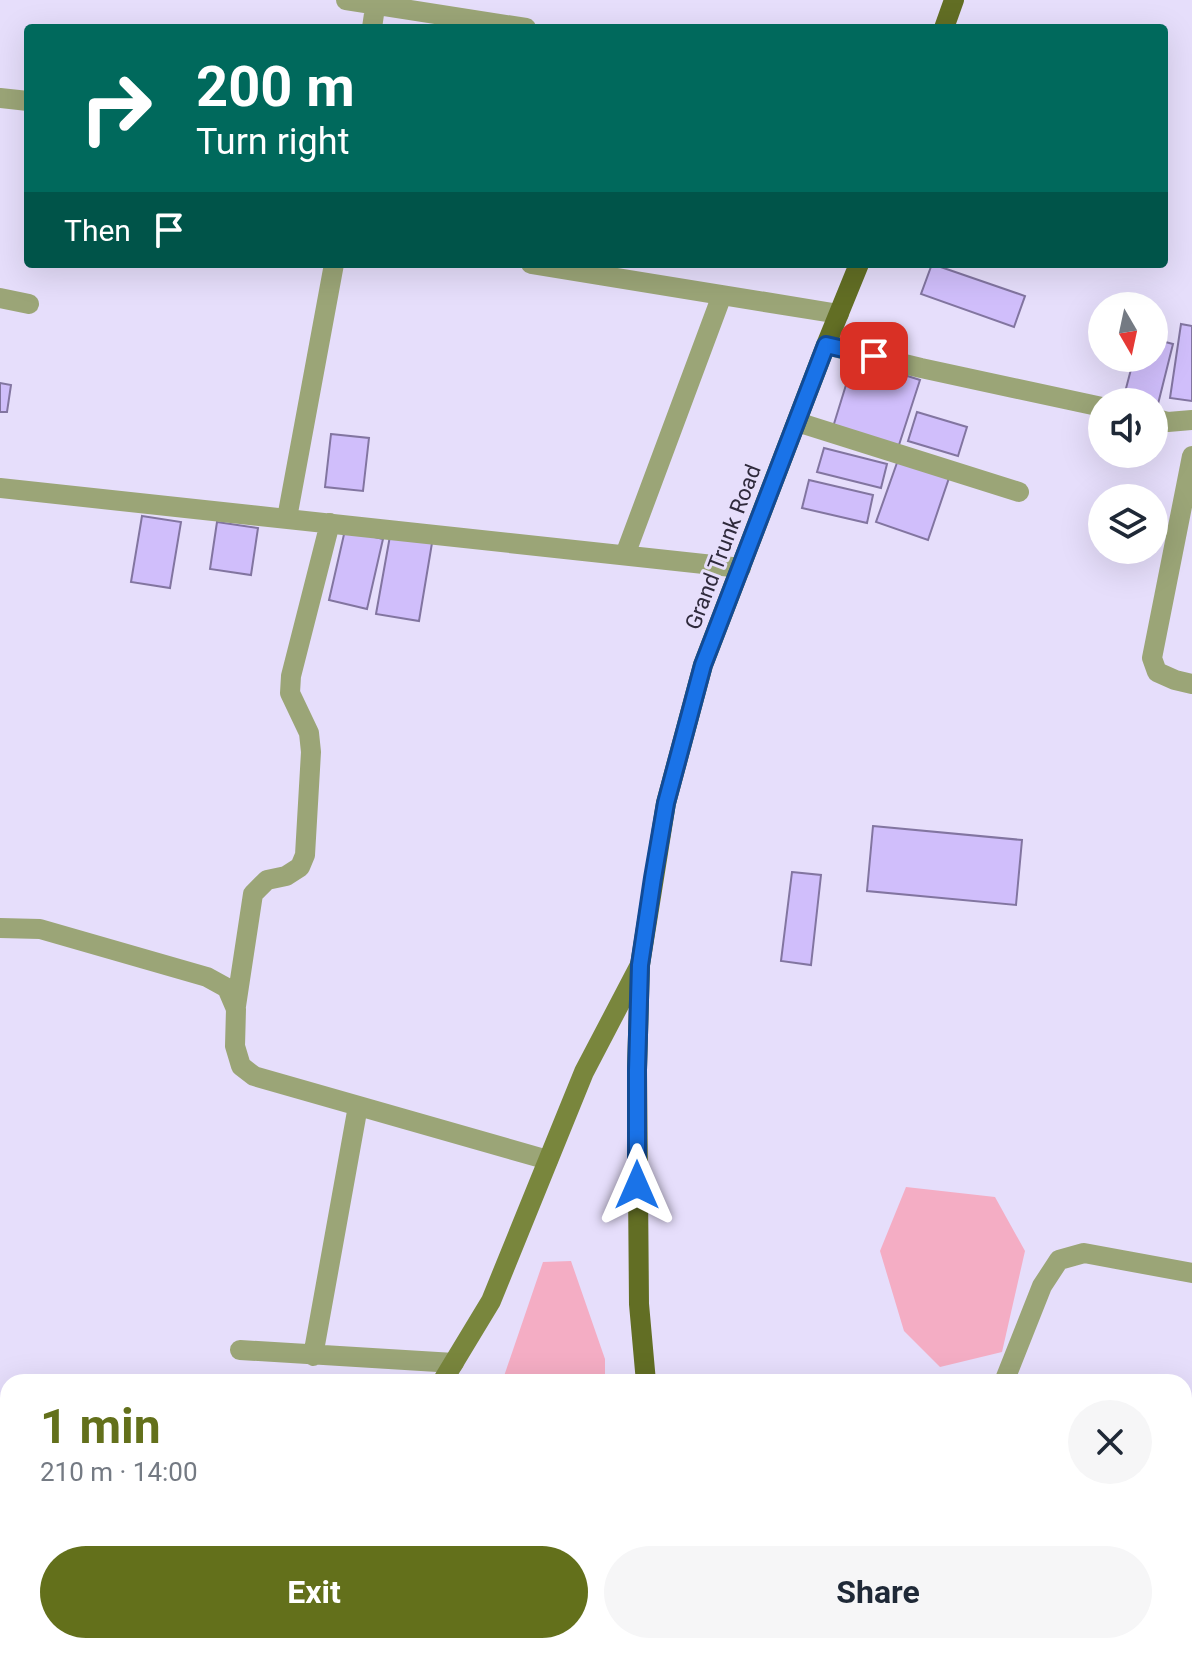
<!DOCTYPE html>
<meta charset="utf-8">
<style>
body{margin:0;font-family:Roboto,sans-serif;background:#f6f6f7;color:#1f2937;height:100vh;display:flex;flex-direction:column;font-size:30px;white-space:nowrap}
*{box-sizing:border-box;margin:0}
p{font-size:26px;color:#747a83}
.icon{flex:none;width:44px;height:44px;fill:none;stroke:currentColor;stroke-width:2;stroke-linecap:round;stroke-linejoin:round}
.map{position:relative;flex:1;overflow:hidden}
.drawer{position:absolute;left:0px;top:1374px;width:1192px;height:280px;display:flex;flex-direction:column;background:#fff;border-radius:24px 24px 0 0;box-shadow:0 8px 32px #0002}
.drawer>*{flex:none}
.top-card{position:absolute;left:24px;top:24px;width:1144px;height:244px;border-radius:8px;box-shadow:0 8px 32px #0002;background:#00695c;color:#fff;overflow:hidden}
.needle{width:52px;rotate:171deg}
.tools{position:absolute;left:1088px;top:292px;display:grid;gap:16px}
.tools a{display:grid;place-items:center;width:80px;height:80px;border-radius:50%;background:#fff;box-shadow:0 8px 32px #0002;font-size:40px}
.pin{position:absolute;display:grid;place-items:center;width:68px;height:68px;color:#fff;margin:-34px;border-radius:16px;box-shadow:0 4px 12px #0006}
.me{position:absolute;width:88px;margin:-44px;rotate:0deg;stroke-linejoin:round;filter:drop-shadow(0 0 6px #0008)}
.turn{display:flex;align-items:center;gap:28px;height:168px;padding:0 40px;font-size:36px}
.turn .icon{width:104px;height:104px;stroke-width:2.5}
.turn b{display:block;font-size:56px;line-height:68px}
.then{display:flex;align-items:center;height:76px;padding:0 40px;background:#0003;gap:16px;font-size:30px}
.round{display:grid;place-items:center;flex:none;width:84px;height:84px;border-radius:42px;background:#f6f6f7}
.summary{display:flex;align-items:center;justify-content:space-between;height:136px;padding:0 40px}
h1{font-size:48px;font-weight:700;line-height:60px;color:#63701b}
.action{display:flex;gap:16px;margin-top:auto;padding:16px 40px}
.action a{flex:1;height:92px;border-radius:48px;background:#63701b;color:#fff;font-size:32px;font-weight:700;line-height:92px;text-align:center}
.action a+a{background:#f6f6f7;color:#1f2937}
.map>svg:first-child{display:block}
</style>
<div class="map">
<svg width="1192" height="1654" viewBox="0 0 1192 1654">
<rect width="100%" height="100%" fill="#e6defb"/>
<path fill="#f4adc4" d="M906 1187 995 1197 1025 1251 1002 1352 940 1367 904 1331 880 1251Z
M571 1261 605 1359V1382H502L543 1262Z"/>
<path fill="#d0befb" stroke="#8275a0" stroke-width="2" d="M932 264 1025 296 1014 327 921 294Z
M1181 324 1192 326V401L1170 398Z
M1154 339 1173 344 1158 404 1124 396 1134 358H1154Z
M854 359 920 380 898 448 833 427Z
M0 383 11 385 7 412H0Z
M917 412 967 427 958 456 908 441Z
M331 434 369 438 363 491 325 487Z
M824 448 887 464 881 488 817 472Z
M898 460 949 478 928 540 876 522Z
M809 480 873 495 867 523 802 508Z
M142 516 181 522 170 588 131 582Z
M217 522 258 528 251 575 210 569Z
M345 530 383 539 367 609 329 600Z
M390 536 432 543 419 621 376 614Z
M873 826 1022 840 1016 905 867 891Z
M792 872 821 875 811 965 781 961Z
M1184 1518 1192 1520V1574L1184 1572Z
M1090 1646H1145L1144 1652 1089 1649Z"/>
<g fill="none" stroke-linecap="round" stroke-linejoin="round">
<path stroke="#9ba577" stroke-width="20" d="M346 0 526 28
M372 28 376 0
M0 98 28 101
M531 264 839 314
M0 298 29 304
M826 345 921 368 1102 407
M1154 418 1168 422 1192 420
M797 422 1019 492
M1192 456 1152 658 1157 672 1175 680 1192 684
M0 488 741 568
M287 518 334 264
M625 555 722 295
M0 928 40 929 207 977 227 988 236 1009 235 1046 241 1066 254 1076 548 1160
M236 1006 253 894 267 880 286 876 300 867 305 855 311 752 309 733 290 693 291 676 330 523
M240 1350 454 1363
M313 1356 358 1106
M1004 1382 1042 1286 1059 1260 1084 1253 1192 1273
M0 1576H8
M45 1646 46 1654
M988 1646 989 1654"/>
<path stroke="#79863d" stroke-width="20" d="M442 1382 491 1301 584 1072 640 965
M205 1654 216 1646"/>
<path stroke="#626e24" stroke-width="20" d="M944 28 954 0
M646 1382 639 1304 637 1070 640 965 666 803 703 665 826 345 859 264
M695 1646 697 1654"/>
</g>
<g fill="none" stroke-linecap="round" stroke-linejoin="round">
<defs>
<path id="route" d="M637 1185V1070L640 965 653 878 666 803 703 665 826 345 874 356"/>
</defs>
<use href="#route" stroke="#114b97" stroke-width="20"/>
<use href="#route" stroke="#1a73e8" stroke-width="14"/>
</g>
<g text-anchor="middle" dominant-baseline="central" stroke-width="6" stroke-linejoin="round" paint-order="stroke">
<g font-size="22" fill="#2f2a3c" stroke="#e6defb">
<text transform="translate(723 547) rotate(-69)">Grand Trunk Road</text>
</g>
</g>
</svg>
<div class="tools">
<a><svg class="needle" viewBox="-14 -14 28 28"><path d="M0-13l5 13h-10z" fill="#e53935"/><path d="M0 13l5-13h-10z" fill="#747a83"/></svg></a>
<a><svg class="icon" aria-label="sound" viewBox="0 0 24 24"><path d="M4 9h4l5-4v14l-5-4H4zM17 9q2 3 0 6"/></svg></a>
<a><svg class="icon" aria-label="layers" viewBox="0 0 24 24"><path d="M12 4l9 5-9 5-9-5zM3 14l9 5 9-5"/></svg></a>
</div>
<div class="pin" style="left:874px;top:356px;background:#d93025"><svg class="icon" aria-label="arrive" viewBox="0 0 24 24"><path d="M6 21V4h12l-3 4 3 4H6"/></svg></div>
<svg class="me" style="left:637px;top:1185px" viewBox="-20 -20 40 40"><path d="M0-17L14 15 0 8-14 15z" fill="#1a73e8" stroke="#fff" stroke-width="4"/></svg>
<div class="top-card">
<div class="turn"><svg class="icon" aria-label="right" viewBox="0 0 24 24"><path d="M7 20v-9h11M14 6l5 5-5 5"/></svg><div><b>200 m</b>Turn right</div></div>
<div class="then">Then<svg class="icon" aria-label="arrive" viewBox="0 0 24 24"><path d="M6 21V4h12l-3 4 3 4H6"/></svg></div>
</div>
<section class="drawer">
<div class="summary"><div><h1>1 min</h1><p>210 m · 14:00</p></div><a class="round"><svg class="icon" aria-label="close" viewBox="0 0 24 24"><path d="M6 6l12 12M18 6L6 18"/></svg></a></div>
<div class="action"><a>Exit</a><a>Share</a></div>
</section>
</div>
